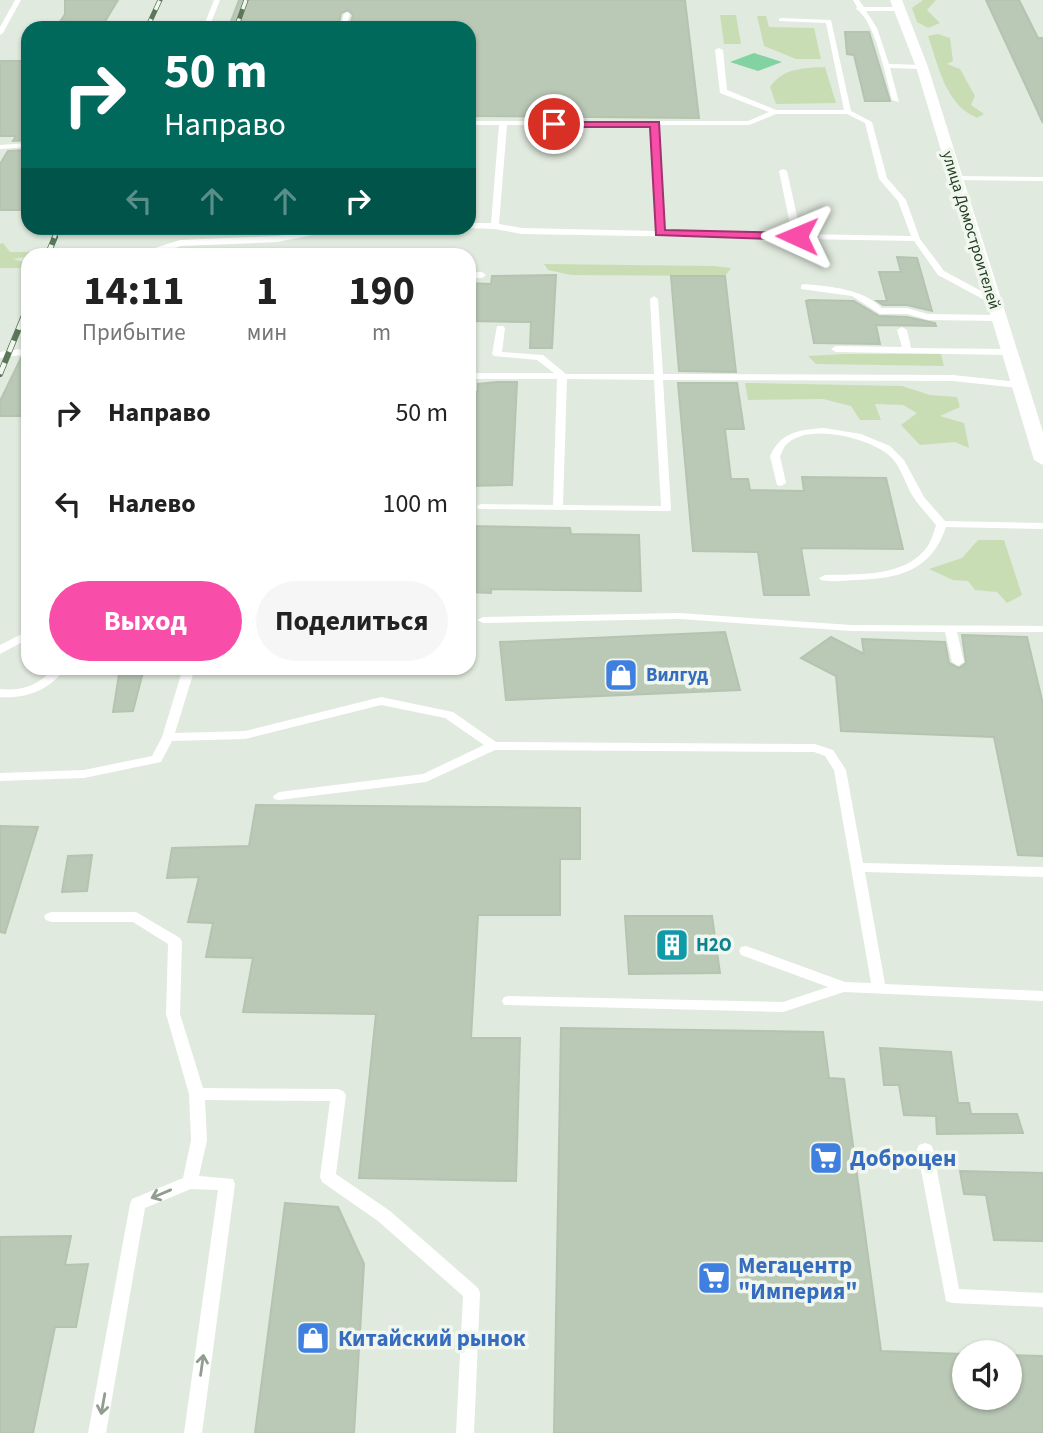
<!DOCTYPE html>
<html lang="ru">
<meta charset="utf-8">
<style>
body{margin:0;font-family:"Source Sans 3",sans-serif;background:#f6f6f6;color:#222;height:100vh;display:flex;flex-direction:column;font-size:26px;white-space:nowrap}
*{box-sizing:border-box;margin:0}
p{font-size:23px;color:#767676}
.icon{flex:none;width:38px;height:38px;fill:none;stroke:currentColor;stroke-width:2;stroke-linecap:round;stroke-linejoin:round}
.map{position:relative;flex:1;overflow:hidden}
.drawer{position:absolute;left:21px;top:248px;width:455px;height:427px;display:flex;flex-direction:column;background:#fff;border-radius:21px;box-shadow:0 2px 5px #0004}
.drawer>*{flex:none}
.hud{position:absolute;left:21px;top:21px;width:455px;height:214px;border-radius:21px;box-shadow:0 2px 5px #0004;background:#00695c;color:#fff;overflow:hidden}
.fabs{position:absolute;left:952px;top:1340px;display:grid;gap:14px}
.fabs a{display:grid;place-items:center;width:70px;height:70px;border-radius:50%;background:#fff;box-shadow:0 2px 5px #0004;font-size:35px}
.pin{position:absolute;display:grid;place-items:center;width:60px;height:60px;color:#fff;margin:-30px;border:4px solid #fff;border-radius:50%;box-shadow:0 2px 7px #0007}
.me{position:absolute;width:77px;margin:-38px;rotate:271deg;stroke-linejoin:round;filter:drop-shadow(0 0 5px #0008)}
.turn{display:flex;align-items:center;gap:24px;height:147px;padding:0 28px;font-size:32px}
.turn .icon{width:91px;height:91px;stroke-width:2.5}
.turn b{display:block;font-size:49px;line-height:60px}
.lanes{display:flex;align-items:center;height:66px;padding:0 28px;background:#0003;justify-content:center;gap:35px;direction:ltr}
.lanes .off{opacity:.35}
.eta{display:flex;justify-content:space-evenly;align-items:center;height:119px;text-align:center}
.eta b{font-size:42px;font-weight:700;line-height:49px}
.button{display:flex;gap:14px;margin-top:auto;padding:14px 28px}
.button a{flex:1;height:80px;border-radius:42px;background:#f84ea9;color:#fff;font-size:28px;font-weight:700;line-height:80px;text-align:center}
.button a+a{background:#f6f6f6;color:#222}
ul{padding:0;list-style:none}
li{display:flex;align-items:center;gap:21px;height:91px;padding:0 28px}
li div{flex:1}
li b{display:block;font-size:26px}
li em{font-style:normal}
.map>svg:first-child{display:block}
</style>
<div class="map">
<svg width="1043" height="1433" viewBox="0 0 1043 1433">
<rect width="100%" height="100%" fill="#e1eade"/>
<path fill="#c9ddb5" d="M923 0H936L927 10 940 23 928 28 917 22 912 8Z
M720 15H736L741 44H724Z
M757 16H766L769 27 814 28 821 59H796L764 46Z
M938 34 950 38 953 61 947 64 960 69 975 96 971 105 984 114 977 118C945 104 939 67 928 36Z
M825 67 836 103 776 104 770 87C783 68 803 68 825 67Z
M3 243 10 252H29L36 255 13 259 28 263 20 268H0V244Z
M544 264 714 266 731 268 725 276 571 275 548 270Z
M844 354H941L944 366 816 364 808 356Z
M745 383 902 386 930 395 957 397 960 407 940 416 964 423 969 448 955 442 920 445 901 425 917 413 903 405 875 404 881 420H860L851 406 823 399 748 400Z
M978 540H1004L1022 595 1007 603 997 592 975 590 968 581 953 580 929 569 962 558Z"/>
<path fill="#82d3a1" d="M754 53 782 62 758 71 730 62Z"/>
<path fill="#bac8b6" stroke="#b4c4b0" stroke-width="2" d="M65 0H118L101 28H56L65 14Z
M239 0H685L699 118 469 116V28H349L353 15 348 10 341 13 338 28 230 24Z
M986 0H1019L1038 38H1043V123Z
M845 32H869L890 101H865L854 55 847 54Z
M0 61H28V140L13 141 16 136H0Z
M28 150V198L21 210H0V164L8 151Z
M897 257 917 258 932 311 907 305H883L877 301H887L879 272H901Z
M556 275 552 348H530L531 322 469 321V283L491 284 492 276Z
M671 276H725L736 372 679 371Z
M809 300 854 301 879 316 907 317 935 323 936 326 876 325 880 344 814 343 806 301Z
M28 357V416H0V401L21 358Z
M497 382H517L512 485 469 486V392H478V384Z
M678 383H737L744 429H725L731 479H748L750 490 804 491 802 477 886 478 903 549 801 548 809 595H764L758 552 693 551Z
M469 526 570 528 571 534 639 535 641 591 491 589V593L469 592Z
M725 632 740 690 506 700 500 642Z
M962 635 1027 637 1043 704V856L1018 855 994 737 841 731 836 676 801 658 831 637 864 654 862 639 945 642 949 663 959 668 966 663Z
M120 668H144L133 711 113 712Z
M256 805 580 808V859H560V915H478L471 1038H520L516 1181 359 1178 376 1014 243 1012 253 958 206 957 213 923 188 922 199 877 167 878 172 848 249 846Z
M0 826 38 827 5 933 0 932Z
M92 855 87 891 62 892 68 856Z
M625 916H712L720 973 629 974Z
M561 1028 823 1032 829 1078 844 1079 881 1351 964 1354V1398H1010V1355L1043 1356V1433H554Z
M880 1048 951 1052 958 1103H969L971 1114H1017L1023 1133 937 1134 936 1116 904 1115 899 1085H884Z
M960 1171 1043 1173V1241L994 1240 986 1195 964 1194Z
M285 1203 338 1207 364 1264 354 1433H255Z
M71 1236 65 1265 88 1264 76 1327H55L33 1433H0V1237Z"/>
<g fill="none" stroke-linecap="round" stroke-linejoin="round">
<path fill="#fff" fill-rule="evenodd" d="M15 0H21L3 33 0 35V27Z
M214 0H220L209 28H203Z
M853 0H859L864 7H900L903 9 900 11H866L877 28 889 64 922 65 926 67 922 69 890 68 899 102 892 100C886 78 875 20 856 9L857 7Z
M347 12 350 14 346 28H340L344 14Z
M781 18 831 20 851 111 872 122 887 178 906 200 920 239 944 271 996 299V303H990L938 275 914 241 522 234 495 229 466 228H469V223H491L499 125H469V121H748L769 112 720 93 715 50 719 48 723 50 727 90 776 110H844L826 23 779 21V19ZM776 114H847L865 123 879 179 898 201 911 236 801 234 787 171 783 169 779 171 792 234 664 231 659 125H749ZM507 125H651L656 231 522 228 499 224Z
M28 143V147L0 149V145Z
M953 176 1043 177V181L956 180H953Z
M323 228H338L334 231 277 242 181 246 156 254H86L82 251 86 248H155L180 240 277 236Z
M469 272H482L486 275 482 278H469Z
M804 284C832 287 861 288 882 308H907L928 314 998 315 1003 318 998 321 928 320 907 314H880L852 296 801 289V285Z
M654 296 658 299 663 374 953 375 1018 382 1023 385 1018 388 953 381 663 380 671 509 670 511 478 509 477 507 478 505 482 504 553 505 557 379H469V373H554L537 360 494 356 492 354 497 326H503L505 328 502 352 543 355 566 374H654L650 299ZM567 379 654 380 661 506 563 505Z
M902 327 907 330 911 348 1008 349 1013 352 1008 355 836 352 831 349 836 346 902 347 897 330Z
M28 348V354L0 358V352Z
M824 428 861 434 890 446 904 460 924 497 945 521 1043 523V529L946 527C931 572 897 579 854 580 843 581 832 582 821 580L819 578 825 575C856 574 897 577 921 554 930 546 933 535 936 525 928 515 919 506 912 495 905 483 901 467 891 457 872 438 805 421 785 446 784 447 781 455 780 456L786 483 781 486 777 485 770 456C782 431 799 430 824 428Z
M680 613 851 625 1043 626V632H957L964 662 958 666 952 662 945 632 851 631 680 619 483 623 477 620 483 617Z
M28 631V639L0 654V645Z
M53 668H66C49 690 27 699 0 697V689C22 691 39 686 53 668Z
M183 668H195L175 733 245 731 381 697 453 712 496 742 815 744 833 750 846 770 863 863 1043 867V877L865 872 885 984 1043 991V1001L844 992 783 1012 504 1005 502 1001 504 997 509 996 783 1002 828 987 741 955 739 951 741 947 746 946 845 982 871 983 834 770 825 756 814 752 495 750 426 782 279 800 274 799 273 796 279 792 423 774 484 745 445 718 381 705 245 739 172 741 161 762 84 778 0 781V773L84 770 152 756 162 737Z
M51 912H136L180 938 182 942 180 1014 203 1088 338 1089 343 1091 346 1095 336 1174 390 1211 478 1288 480 1293 474 1433H456L463 1296 378 1221 322 1182 320 1177 330 1101 205 1100 207 1140 199 1176 233 1179 235 1184 202 1433H184L218 1190 191 1189 145 1208 106 1433H88L130 1204 132 1199 183 1178 191 1140 189 1094 166 1014 168 944 133 922H51L46 920 44 917 46 914Z
M925 1143 931 1145 933 1149 959 1289 1043 1293V1307L952 1303 946 1301 917 1149 919 1145Z"/>
<path fill="#fff" fill-rule="evenodd" d="M890 0H902L928 67 1043 432V465L1034 460 916 67Z"/>
<defs>
<path id="rail-far1" d="M147 28 160 0
M236 28 246 0
M54 238 58 228"/>
<path id="rail" d="M47 256 55 237
M0 374 28 306"/>
</defs>
<use href="#rail-far1" stroke="#5a7759" stroke-width="5"/>
<use href="#rail" stroke="#5a7759" stroke-width="6"/>
<use href="#rail-far1" stroke="#f1f7ee" stroke-width="3.5" stroke-dasharray="10" stroke-linecap="butt"/>
<use href="#rail" stroke="#f1f7ee" stroke-width="4.5" stroke-dasharray="12" stroke-linecap="butt"/>
</g>
<defs><path id="oneway-shaft" d="M-6 0H5M1.5-3L5.5 0L1.5 3" fill="none" stroke-width="1.6" stroke-linecap="round" stroke-linejoin="round" transform="scale(1.75)"/></defs>
<g stroke="#909d8f">
<use href="#oneway-shaft" transform="translate(161 1194) rotate(157)"/>
<use href="#oneway-shaft" transform="translate(202 1365) rotate(-82)"/>
<use href="#oneway-shaft" transform="translate(103 1404) rotate(100)"/>
</g>
<path fill="#f84ea9" stroke="#a1336e" stroke-width="2" d="M551 122H659L665 230 797 233 802 236 797 240 656 235 650 127H554Z"/>
<defs>
<symbol id="shop-square" viewBox="-11 -11 22 22"><rect x="-9" y="-9" width="18" height="18" rx="4" fill="#3f7fe0" stroke="#f1f7ee"/><path d="M-5-2.5h2.3a2.7 3.5 0 0 1 5.4 0H5L5.5 6h-11ZM-1.5-2.5h3a1.5 2.3 0 0 0-3 0Z" fill="#fff"/></symbol>
<symbol id="building-square" viewBox="-11 -11 22 22"><rect x="-9" y="-9" width="18" height="18" rx="4" fill="#0f9aa8" stroke="#f1f7ee"/><path d="M-4-6H4V6H1V3H-1V6H-4ZM-2.5-4.3h1.7v1.8h-1.7ZM.8-4.3h1.7v1.8H.8ZM-2.5-1h1.7V.8h-1.7ZM.8-1h1.7V.8H.8Z" fill="#fff"/></symbol>
<symbol id="supermarket-square" viewBox="-11 -11 22 22"><rect x="-9" y="-9" width="18" height="18" rx="4" fill="#3f7fe0" stroke="#f1f7ee"/><path d="M-6-5.5h2.5l.6 2H6L4.5 2H-2.5L-4.4-4H-6ZM-1.5 3.2a1.3 1.3 0 1 0 .1 0ZM3 3.2a1.3 1.3 0 1 0 .1 0Z" fill="#fff"/></symbol>
</defs>
<g fill-rule="evenodd">
<use href="#shop-square" x="602" y="656" width="38" height="38"/>
<use href="#building-square" x="653" y="926" width="38" height="38"/>
<use href="#supermarket-square" x="807" y="1139" width="38" height="38"/>
<use href="#supermarket-square" x="695" y="1259" width="38" height="38"/>
<use href="#shop-square" x="294" y="1319" width="38" height="38"/>
</g>
<g text-anchor="middle" dominant-baseline="central" stroke-width="7" stroke-linejoin="round" paint-order="stroke">
<g font-size="16" fill="#203b1f" stroke="#f1f7ee">
<text transform="translate(971 230) rotate(73)">улица Домостроителей</text>
</g>
<g font-size="19" font-weight="bold" fill="#366cbe" stroke="#f1f7ee" text-anchor="start">
<text x="646" y="675">Вилгуд</text>
</g>
<g font-size="19" font-weight="bold" fill="#0d838f" stroke="#f1f7ee" text-anchor="start">
<text x="696" y="945">H2O</text>
</g>
<g font-size="23" font-weight="bold" fill="#366cbe" stroke="#f1f7ee" text-anchor="start">
<text x="850" y="1158">Доброцен</text>
<text x="738" y="1265">Мегацентр<tspan x="738" dy="26">"Империя"</tspan></text>
<text x="338" y="1338">Китайский рынок</text>
</g>
</g>
</svg>
<div class="fabs">
<a><svg class="icon" aria-label="sound" viewBox="0 0 24 24"><path d="M4 9h4l5-4v14l-5-4H4zM17 9q2 3 0 6"/></svg></a>
</div>
<div class="pin" style="left:554px;top:124px;background:#d93025"><svg class="icon" aria-label="arrive" viewBox="0 0 24 24"><path d="M6 21V4h12l-3 4 3 4H6"/></svg></div>
<svg class="me" style="left:797px;top:236px" viewBox="-20 -20 40 40"><path d="M0-17L14 15 0 8-14 15z" fill="#f84ea9" stroke="#fff" stroke-width="4"/></svg>
<div class="hud">
<div class="turn"><svg class="icon" aria-label="right" viewBox="0 0 24 24"><path d="M7 20v-9h11M14 6l5 5-5 5"/></svg><div><b>50 m</b>Направо</div></div>
<div class="lanes"><svg class="icon off" aria-label="left" viewBox="0 0 24 24"><path d="M17 20v-9H6M10 6l-5 5 5 5"/></svg><svg class="icon off" aria-label="ahead" viewBox="0 0 24 24"><path d="M12 20V5M6 11l6-6 6 6"/></svg><svg class="icon off" aria-label="ahead" viewBox="0 0 24 24"><path d="M12 20V5M6 11l6-6 6 6"/></svg><svg class="icon" aria-label="right" viewBox="0 0 24 24"><path d="M7 20v-9h11M14 6l5 5-5 5"/></svg></div>
</div>
<section class="drawer">
<div class="eta">
<div><b>14:11</b><p>Прибытие</p></div>
<div><b>1</b><p>мин</p></div>
<div><b>190</b><p>m</p></div>
</div>
<ul>
<li><svg class="icon" aria-label="right" viewBox="0 0 24 24"><path d="M7 20v-9h11M14 6l5 5-5 5"/></svg><div><b>Направо</b></div><em>50 m</em></li>
<li><svg class="icon" aria-label="left" viewBox="0 0 24 24"><path d="M17 20v-9H6M10 6l-5 5 5 5"/></svg><div><b>Налево</b></div><em>100 m</em></li>
</ul>
<div class="button"><a>Выход</a><a>Поделиться</a></div>
</section>
</div>
